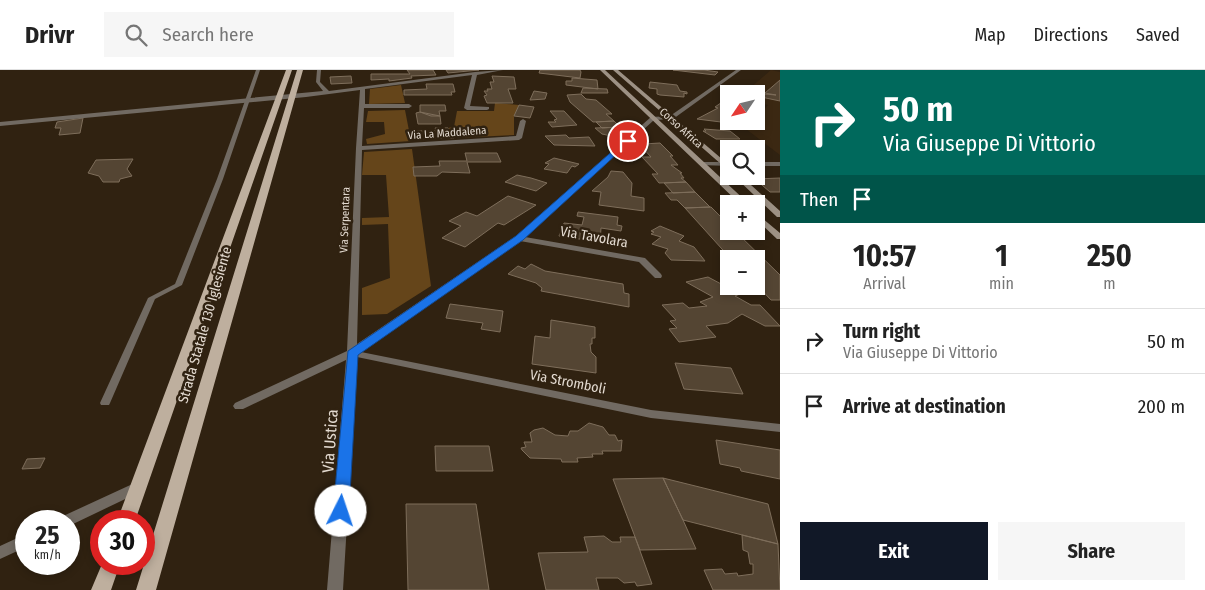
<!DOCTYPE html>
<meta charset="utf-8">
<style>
body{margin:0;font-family:"Fira Sans Condensed",sans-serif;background:#f6f6f6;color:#222;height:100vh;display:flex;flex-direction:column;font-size:19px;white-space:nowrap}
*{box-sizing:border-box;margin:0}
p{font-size:16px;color:#767676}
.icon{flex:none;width:28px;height:28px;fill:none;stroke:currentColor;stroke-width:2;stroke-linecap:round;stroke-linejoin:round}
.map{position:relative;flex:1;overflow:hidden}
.details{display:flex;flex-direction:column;background:#fff;width:425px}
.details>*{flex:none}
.guide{background:#00695c;color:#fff;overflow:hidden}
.needle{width:32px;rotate:235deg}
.buttons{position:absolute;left:720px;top:15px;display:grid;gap:10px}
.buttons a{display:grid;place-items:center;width:45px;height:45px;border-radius:0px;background:#fff;box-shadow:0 2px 8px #0003;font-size:25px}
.speed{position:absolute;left:15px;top:440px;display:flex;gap:10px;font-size:25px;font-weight:700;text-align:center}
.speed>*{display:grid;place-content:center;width:65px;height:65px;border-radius:50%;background:#fff;box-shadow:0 2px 8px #0003;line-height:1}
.speed small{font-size:12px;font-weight:400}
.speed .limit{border:8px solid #d22;background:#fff;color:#111}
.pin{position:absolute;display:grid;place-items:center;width:42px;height:42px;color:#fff;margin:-21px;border:2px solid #fff;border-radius:50%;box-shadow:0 1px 5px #0007}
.me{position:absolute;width:55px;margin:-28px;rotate:4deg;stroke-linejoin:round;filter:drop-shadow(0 0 4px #0008)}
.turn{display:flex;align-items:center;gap:18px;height:105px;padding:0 20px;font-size:22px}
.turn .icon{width:65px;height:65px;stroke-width:2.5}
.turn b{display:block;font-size:35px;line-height:42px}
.then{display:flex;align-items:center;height:48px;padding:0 20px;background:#0003;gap:10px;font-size:19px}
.eta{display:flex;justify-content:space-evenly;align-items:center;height:85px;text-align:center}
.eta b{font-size:30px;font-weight:700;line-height:35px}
.button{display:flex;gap:10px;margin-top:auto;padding:10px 20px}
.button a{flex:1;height:58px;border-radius:0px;background:#111827;color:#fff;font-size:20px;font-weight:700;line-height:58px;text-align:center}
.button a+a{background:#f6f6f6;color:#222}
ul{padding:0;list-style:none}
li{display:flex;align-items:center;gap:15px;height:65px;padding:0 20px;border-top:1px solid #e0e0e0}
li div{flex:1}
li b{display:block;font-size:19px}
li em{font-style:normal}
header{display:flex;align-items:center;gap:30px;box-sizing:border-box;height:70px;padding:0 25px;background:#fff;border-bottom:1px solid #e0e0e0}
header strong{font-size:24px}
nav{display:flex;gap:28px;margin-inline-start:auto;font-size:18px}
.search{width:350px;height:45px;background:#f6f6f6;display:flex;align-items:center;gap:12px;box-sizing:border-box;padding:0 18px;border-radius:0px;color:#767676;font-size:19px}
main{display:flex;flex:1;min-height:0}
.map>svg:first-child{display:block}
</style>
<header>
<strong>Drivr</strong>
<div class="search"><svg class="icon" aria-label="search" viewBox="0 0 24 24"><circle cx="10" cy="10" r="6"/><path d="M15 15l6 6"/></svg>Search here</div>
<nav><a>Map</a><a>Directions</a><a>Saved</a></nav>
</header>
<main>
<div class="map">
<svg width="780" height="520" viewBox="0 0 780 520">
<rect width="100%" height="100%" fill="#302211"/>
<path fill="#3b2812" d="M771 0 780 2V85L746 59 753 51H756V48L768 35 756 32V24H743Z"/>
<path fill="#65451a" d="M401 15 405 33 369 34 370 19Z
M495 33 519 35 514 46V65L454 68 448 58 454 57 457 41H494Z
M405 40 411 71 367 74 366 69 385 64 384 52H366L368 41Z
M412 79 431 216 387 244 362 245V218L390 208 388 154 362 155V148L389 147 386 105H362L364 82Z"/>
<path fill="#544533" stroke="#7e6e5b" d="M407 0H433L436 5 411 6 412 8 389 11V9L371 10V4H410Z
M446 0H479L448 3Z
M540 0H580L581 2 580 8 539 3Z
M673 0H704L718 2 715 5Z
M351 6 352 13 331 14 330 7Z
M492 6 514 7 516 19H508L513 33H487L484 26 487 25 484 21H488L487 19H492L490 12H494Z
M572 8 597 10 598 19 566 15V11H572Z
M780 10V31L761 27 764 24 776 25 765 23Z
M650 12 677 15 680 21 687 22V24L684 23V27L660 25 657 24V19L649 18Z
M426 14H453L455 22H451L452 25H404V20L427 19Z
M583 18 607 19 608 23H581Z
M534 21 547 23 545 29 530 30Z
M581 24 586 29 596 30 612 44H606L614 51 593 52 570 32 567 25Z
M728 28 729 51 721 52 697 49 718 38 715 37Z
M420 35H445L446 41H439L440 46H431L420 42Z
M519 35 534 37 530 48 514 46Z
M550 41H564L577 55 552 57 548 52H556L554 50 557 49Z
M420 42 440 46 441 54H418L416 43Z
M83 48 80 63 59 65 61 58H55L57 52Z
M614 51 620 57 602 58 596 52Z
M620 57 624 60 616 67 602 64 595 58Z
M435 58H448L454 68 420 69 417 61H437Z
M704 59 730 61 740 69H716L703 61H706Z
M566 65 569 68 589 67 595 76 554 75 545 66Z
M660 73 673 86H670L678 95H671L682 103H680L684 108H681L686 112 659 113 652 104H658L642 87H651L641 76H645L643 74Z
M465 83H497L501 92H467L470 103 442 102 437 106H414L413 97 440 96 439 91H467Z
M554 88 579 94 575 97 572 96 567 103 544 99 549 94 545 93Z
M133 89 127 99 132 106 120 109 119 112H103L99 106 88 103 96 90Z
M611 101 623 102 632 113 631 126 644 128V141L599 135 601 122 592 121 608 107Z
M517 105 531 108 547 113 536 121 505 112Z
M780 108V122H770L755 109Z
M686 112 695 122 673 123 664 113Z
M695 122 710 137 685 138 677 130H671L665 123Z
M508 126 536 135 504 155 498 153 465 177 442 168 461 156 449 151 466 142 477 146Z
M711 137 729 155V161H735L780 205V230H771L756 214V189H731L685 138Z
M578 142 618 147 617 155 622 156 621 161 601 158 600 172 559 166 564 153 582 155 584 147 577 146Z
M660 156 684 166 679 171 694 177 705 191 671 190 665 183 668 179 652 174 661 167 651 164 654 162 651 161Z
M531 194 545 201 623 214 624 223 629 224V237L541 221 542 218 536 213 508 204 518 196 525 199Z
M708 207 740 224 735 226 751 235H760L780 256H765L742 244 728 253 706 256 716 267 679 272 669 259 677 258 670 251 676 250 662 235 683 233 689 238 707 236 700 232 713 227 686 212Z
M450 234 503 241 500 262 481 259 483 253 446 248Z
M551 250 595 257V268H592V274H590L591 282 596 287V303L532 294 535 266 550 268Z
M675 293 731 298 743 324 684 319Z
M589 353 603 357 609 365H615L618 371 622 370 621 381H602L603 384H592L593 387 577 388 578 392H562L561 389 530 388 522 380 521 378 526 377 524 372H532L530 363 534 360 543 358 555 365 568 366 570 361H578Z
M716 370 780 380V409L741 401 740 398 720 394Z
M435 376H489L493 401H436Z
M45 388 40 398 22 399 27 389Z
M663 408 683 450 696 479 640 480 613 409Z
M663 408 768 434 778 474 683 450Z
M406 434H476L489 520H408Z
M742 465 778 474 780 520H713L704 500 722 499 725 504 737 503 738 506 753 504V494H750L748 482 743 480Z
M604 466 612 472H621L620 467H635L652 514 637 516 635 512 624 513 618 508H596L599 520H546L538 483 588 482 584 467Z"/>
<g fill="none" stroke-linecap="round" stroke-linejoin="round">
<path fill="#716a62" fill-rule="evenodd" d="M256 0H260L223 109 182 215 155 229 110 333 109 335H101L100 333 148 228 175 214 217 109Z"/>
<path fill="#716a62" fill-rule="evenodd" d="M317 0H321L320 12 329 21 475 2 503 0 477 5 470 36 489 37V39L487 40H467L464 38 472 5 365 19V34H409L412 36 409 38H364L362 76 516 66 520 51 523 49 526 51 522 68 519 70 362 80 357 274 516 166 651 47 670 46 736 0H741L673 49 654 50 525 167 645 188 661 204 662 206 661 208H655L639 192 520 171 361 282 651 340 780 354V362L651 348 357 287 343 520H327L346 290 243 339H235L233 336 235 333 347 281 356 78 360 20 306 27 0 56V52L323 21 316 12Z
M703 92H729V96L701 95 700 94Z
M756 92H780V96H756Z
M139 411 144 412 146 416 144 420 71 455 69 456V451H59L61 447Z
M26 464V477L0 489V476Z"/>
<path fill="#9d9184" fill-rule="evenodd" d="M600 0H605L749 134H740Z
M613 0H618L729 95V101Z
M734 106H741L780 141V147H777Z
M756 143 780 163V169H777L756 149Z"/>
<path fill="#beaf9e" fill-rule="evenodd" d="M286 0H292L135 451H117Z
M297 0H303L156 520H136Z
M102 494H120L111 520H91Z"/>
</g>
<path fill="#1a73e8" stroke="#114b97" d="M625 70 631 71 523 170 358 285 349 441 346 446 341 448 335 446 333 441 348 281 516 166Z"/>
<g text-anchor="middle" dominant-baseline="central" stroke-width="5" stroke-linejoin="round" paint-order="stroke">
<g font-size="11" fill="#e3dad0" stroke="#302211">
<text transform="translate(681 58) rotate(42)">Corso Africa</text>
<text transform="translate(447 63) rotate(-4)">Via La Maddalena</text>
<text transform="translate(345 150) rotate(-88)">Via Serpentara</text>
</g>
<g font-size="14" fill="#e3dad0" stroke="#302211">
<text transform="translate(594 167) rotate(10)">Via Tavolara</text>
<text transform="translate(205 255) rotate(-74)">Strada Statale 130 Iglesiente</text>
<text transform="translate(568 312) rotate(11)">Via Stromboli</text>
</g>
<g font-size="16" fill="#e3dad0" stroke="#302211">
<text transform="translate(330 371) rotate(-86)">Via Ustica</text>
</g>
</g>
</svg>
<div class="buttons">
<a><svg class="needle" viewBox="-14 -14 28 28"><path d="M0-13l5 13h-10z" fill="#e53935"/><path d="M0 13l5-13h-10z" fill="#767676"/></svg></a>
<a><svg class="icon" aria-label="search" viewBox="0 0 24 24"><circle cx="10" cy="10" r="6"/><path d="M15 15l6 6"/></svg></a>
<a>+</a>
<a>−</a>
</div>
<div class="speed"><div>25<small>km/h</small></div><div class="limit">30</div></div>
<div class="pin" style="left:628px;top:71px;background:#d93025"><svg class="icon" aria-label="arrive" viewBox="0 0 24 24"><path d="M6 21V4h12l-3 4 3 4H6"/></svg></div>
<svg class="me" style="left:341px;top:441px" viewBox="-20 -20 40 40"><circle r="19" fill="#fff"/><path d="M0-13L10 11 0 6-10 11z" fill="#1a73e8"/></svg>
</div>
<section class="details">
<div class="guide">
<div class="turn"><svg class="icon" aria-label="right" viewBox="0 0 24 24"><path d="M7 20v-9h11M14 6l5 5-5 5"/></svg><div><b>50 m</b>Via Giuseppe Di Vittorio</div></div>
<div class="then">Then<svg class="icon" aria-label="arrive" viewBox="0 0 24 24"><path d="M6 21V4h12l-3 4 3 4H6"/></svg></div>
</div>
<div class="eta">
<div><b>10:57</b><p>Arrival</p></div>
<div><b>1</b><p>min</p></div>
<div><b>250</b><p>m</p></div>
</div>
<ul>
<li><svg class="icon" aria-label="right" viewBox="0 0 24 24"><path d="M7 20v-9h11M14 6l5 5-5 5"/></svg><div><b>Turn right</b><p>Via Giuseppe Di Vittorio</p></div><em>50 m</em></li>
<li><svg class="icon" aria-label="arrive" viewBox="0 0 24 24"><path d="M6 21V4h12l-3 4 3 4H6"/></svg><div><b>Arrive at destination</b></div><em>200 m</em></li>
</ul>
<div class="button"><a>Exit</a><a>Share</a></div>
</section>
</main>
